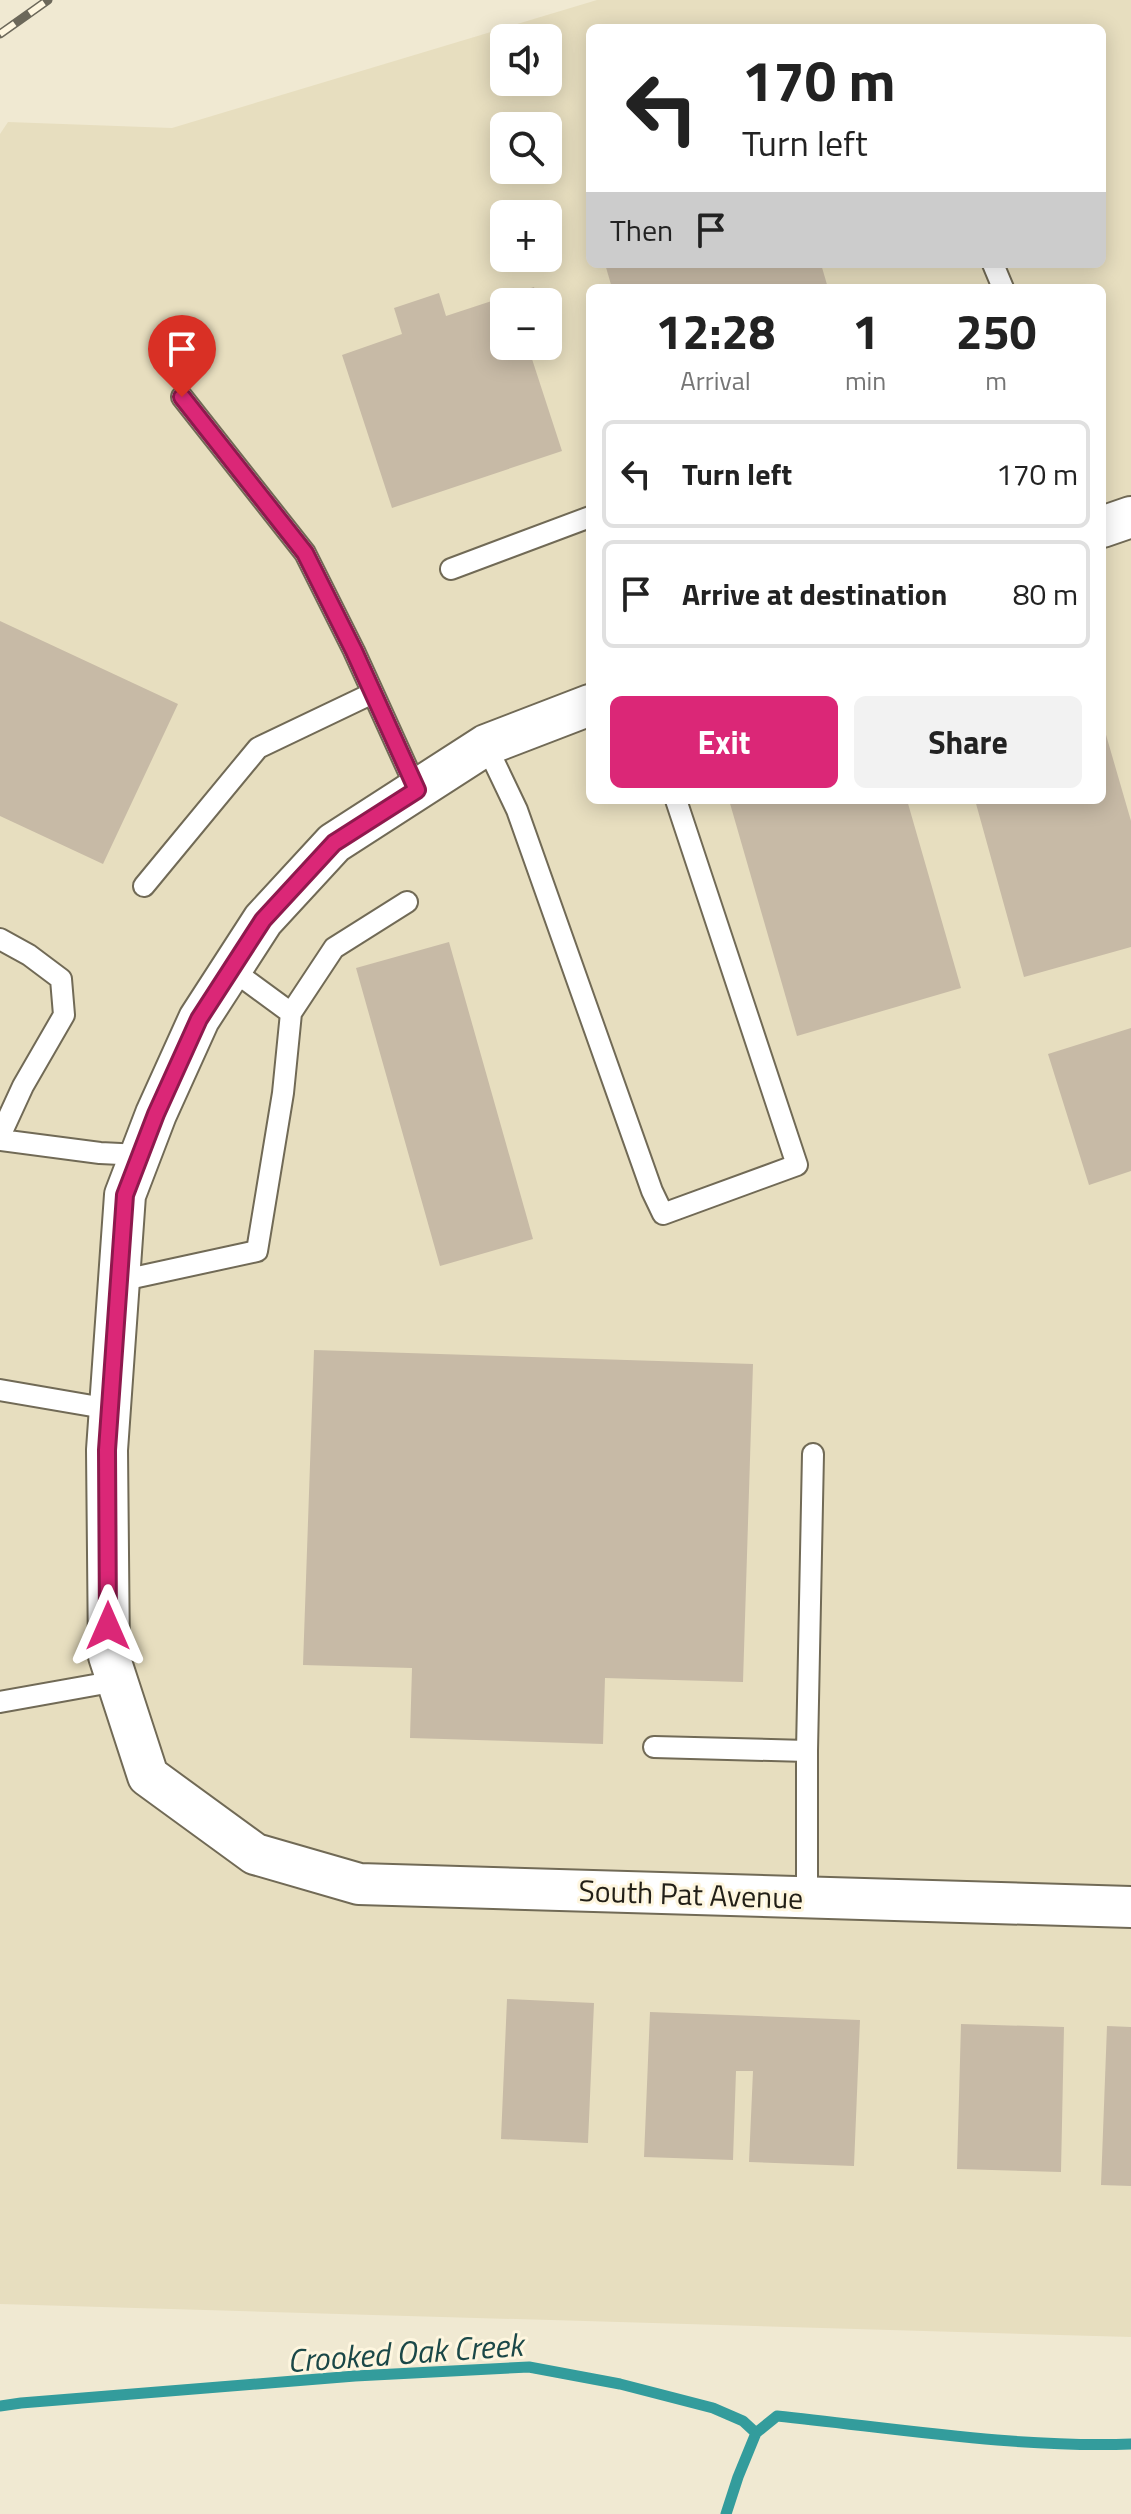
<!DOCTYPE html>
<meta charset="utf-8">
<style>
body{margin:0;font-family:"Titillium Web",sans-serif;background:#f2f2f2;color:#222;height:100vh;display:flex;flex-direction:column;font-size:30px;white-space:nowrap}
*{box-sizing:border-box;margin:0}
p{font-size:26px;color:#767676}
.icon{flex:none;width:44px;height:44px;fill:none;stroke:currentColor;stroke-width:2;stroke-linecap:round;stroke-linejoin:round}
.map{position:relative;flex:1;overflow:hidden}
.panel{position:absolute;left:586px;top:284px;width:520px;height:520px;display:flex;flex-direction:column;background:#fff;border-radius:12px;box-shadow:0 4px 20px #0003}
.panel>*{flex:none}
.top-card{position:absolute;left:586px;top:24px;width:520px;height:244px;border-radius:12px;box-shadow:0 4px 20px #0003;background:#fff;color:#222;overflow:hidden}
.controls{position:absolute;left:490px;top:24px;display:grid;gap:16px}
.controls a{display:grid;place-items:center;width:72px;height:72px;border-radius:12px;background:#fff;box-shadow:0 4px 20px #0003;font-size:40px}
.pin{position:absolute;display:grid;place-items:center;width:68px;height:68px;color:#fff;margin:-82px -34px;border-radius:50% 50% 50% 0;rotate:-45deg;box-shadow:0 0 8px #0007}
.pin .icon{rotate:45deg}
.me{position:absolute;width:88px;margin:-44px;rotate:0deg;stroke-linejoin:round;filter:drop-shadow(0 0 6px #0008)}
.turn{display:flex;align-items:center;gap:28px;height:168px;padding:0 24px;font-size:36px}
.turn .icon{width:104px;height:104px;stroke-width:2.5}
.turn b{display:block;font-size:56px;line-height:68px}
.then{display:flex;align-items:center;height:76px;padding:0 24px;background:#0003;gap:16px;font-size:30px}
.eta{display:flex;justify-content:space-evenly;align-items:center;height:136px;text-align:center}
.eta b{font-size:48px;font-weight:700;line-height:56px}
.cta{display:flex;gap:16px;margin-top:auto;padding:16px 24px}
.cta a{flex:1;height:92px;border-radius:12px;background:#db2777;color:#fff;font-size:32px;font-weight:700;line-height:92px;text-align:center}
.cta a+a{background:#f2f2f2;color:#222}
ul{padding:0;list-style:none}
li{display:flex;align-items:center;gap:24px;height:108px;margin:0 16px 12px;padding:0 8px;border:4px solid #e0e0e0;border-radius:12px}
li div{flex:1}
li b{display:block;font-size:30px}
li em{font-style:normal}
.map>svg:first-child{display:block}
</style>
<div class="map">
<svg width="1131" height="2514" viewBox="0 0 1131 2514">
<rect width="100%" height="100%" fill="#f0e9d2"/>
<path fill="#e7debf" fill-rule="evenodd" d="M597 0H1131V2337L0 2304V134L8 122 172 128ZM590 28H1102V264H590ZM504 38H548V82H504ZM504 126H548V170H504ZM504 214H548V258H504ZM590 288H1102V800H590ZM504 302H548V346H504Z"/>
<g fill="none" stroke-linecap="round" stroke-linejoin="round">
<path stroke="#339c9c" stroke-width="11" d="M0 2406 21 2403 355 2376 529 2367 620 2384 713 2408 743 2421 756 2433
M726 2514 738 2477 756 2433 777 2416C894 2428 1013 2448 1131 2444"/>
</g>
<path fill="#c7baa6" d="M605 264H821L828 288H612Z
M534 287 539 302H504V346H548L549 331 554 348 531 356 562 451 392 508 342 355 402 334 394 308 439 293 446 316Z
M0 621 178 704 103 864 0 816Z
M1102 721 1131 821V947L1024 977 975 800H1102Z
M729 800H907L961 988 797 1036Z
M449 942 533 1239 440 1266 356 968Z
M1131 1028V1171L1089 1185 1048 1054Z
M314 1350 753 1364 743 1682 605 1678 603 1744 410 1738 412 1668 303 1665Z
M507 1999 594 2003 588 2143 501 2139Z
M650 2012 860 2020 854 2166 749 2162 753 2071H736L733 2160 644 2157Z
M961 2024 1064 2027 1061 2172 957 2169Z
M1107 2026 1131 2027V2186L1101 2185Z"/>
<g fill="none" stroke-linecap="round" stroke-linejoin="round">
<defs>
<path id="service" d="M993 264 1003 288
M182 397 305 553 354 651 417 790
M451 569 590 517
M486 745 517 810 652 1191 663 1214 797 1165 676 800
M144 886 258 748 373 693
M0 939 29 955 61 979 64 1015 23 1086 0 1136
M231 969 291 1013 334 948 407 902
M0 1140 100 1153 141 1155
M119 1281 257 1251 283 1093 291 1013
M0 1390 110 1409
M0 1702 117 1681
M654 1747 807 1751
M807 1897V1751L813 1454"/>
<path id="minor" d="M1102 527 1131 517
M590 705 486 745 334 843 263 920 199 1019 156 1114 125 1195 107 1450 109 1656 148 1776 255 1854 359 1884 1131 1907"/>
</defs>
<use href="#service" stroke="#716a56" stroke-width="24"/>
<use href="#minor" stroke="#716a56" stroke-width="44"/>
<use href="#service" stroke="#fff" stroke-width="20"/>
<use href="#minor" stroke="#fff" stroke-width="40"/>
<defs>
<path id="rail" d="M0 34 48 0"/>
</defs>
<use href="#rail" stroke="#6c685a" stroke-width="9"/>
<use href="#rail" stroke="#fef6df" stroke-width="6" stroke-dasharray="18" stroke-linecap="butt"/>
</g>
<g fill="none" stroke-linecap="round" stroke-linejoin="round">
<defs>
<path id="route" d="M108 1626 107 1450 125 1195 156 1114 199 1019 263 920 334 843 417 790 354 651 305 553 182 397"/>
</defs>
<use href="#route" stroke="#8e194d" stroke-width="20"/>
<use href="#route" stroke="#db2777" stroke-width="14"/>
</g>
<g text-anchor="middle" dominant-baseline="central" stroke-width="6" stroke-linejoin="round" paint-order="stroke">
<g font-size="30" fill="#221f17" stroke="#fef6df">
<text transform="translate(691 1894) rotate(2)">South Pat Avenue</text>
</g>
<g font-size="32" font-style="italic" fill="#1b4848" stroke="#fef6df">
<text transform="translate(405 2352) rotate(-4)">Crooked Oak Creek</text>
</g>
</g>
</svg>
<div class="controls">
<a><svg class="icon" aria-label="sound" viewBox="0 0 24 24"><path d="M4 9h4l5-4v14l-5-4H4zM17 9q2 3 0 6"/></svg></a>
<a><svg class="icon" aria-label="search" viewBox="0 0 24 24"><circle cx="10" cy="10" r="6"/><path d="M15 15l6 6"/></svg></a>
<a>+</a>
<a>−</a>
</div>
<div class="pin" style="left:182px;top:397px;background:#d93025"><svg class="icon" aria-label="arrive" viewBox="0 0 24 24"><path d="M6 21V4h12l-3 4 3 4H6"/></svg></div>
<svg class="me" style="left:108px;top:1626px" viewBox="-20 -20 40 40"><path d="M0-17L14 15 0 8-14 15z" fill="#db2777" stroke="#fff" stroke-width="4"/></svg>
<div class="top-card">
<div class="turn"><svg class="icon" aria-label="left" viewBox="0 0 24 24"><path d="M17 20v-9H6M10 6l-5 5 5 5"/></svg><div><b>170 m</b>Turn left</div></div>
<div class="then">Then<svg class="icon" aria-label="arrive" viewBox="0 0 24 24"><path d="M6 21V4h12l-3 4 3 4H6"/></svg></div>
</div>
<section class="panel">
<div class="eta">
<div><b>12:28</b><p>Arrival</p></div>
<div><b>1</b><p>min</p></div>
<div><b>250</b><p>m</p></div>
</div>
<ul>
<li><svg class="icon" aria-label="left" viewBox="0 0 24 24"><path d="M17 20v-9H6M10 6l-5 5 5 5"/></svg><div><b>Turn left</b></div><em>170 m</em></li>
<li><svg class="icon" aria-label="arrive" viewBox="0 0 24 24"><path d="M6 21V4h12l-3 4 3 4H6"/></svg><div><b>Arrive at destination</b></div><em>80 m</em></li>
</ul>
<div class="cta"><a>Exit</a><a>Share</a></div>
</section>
</div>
